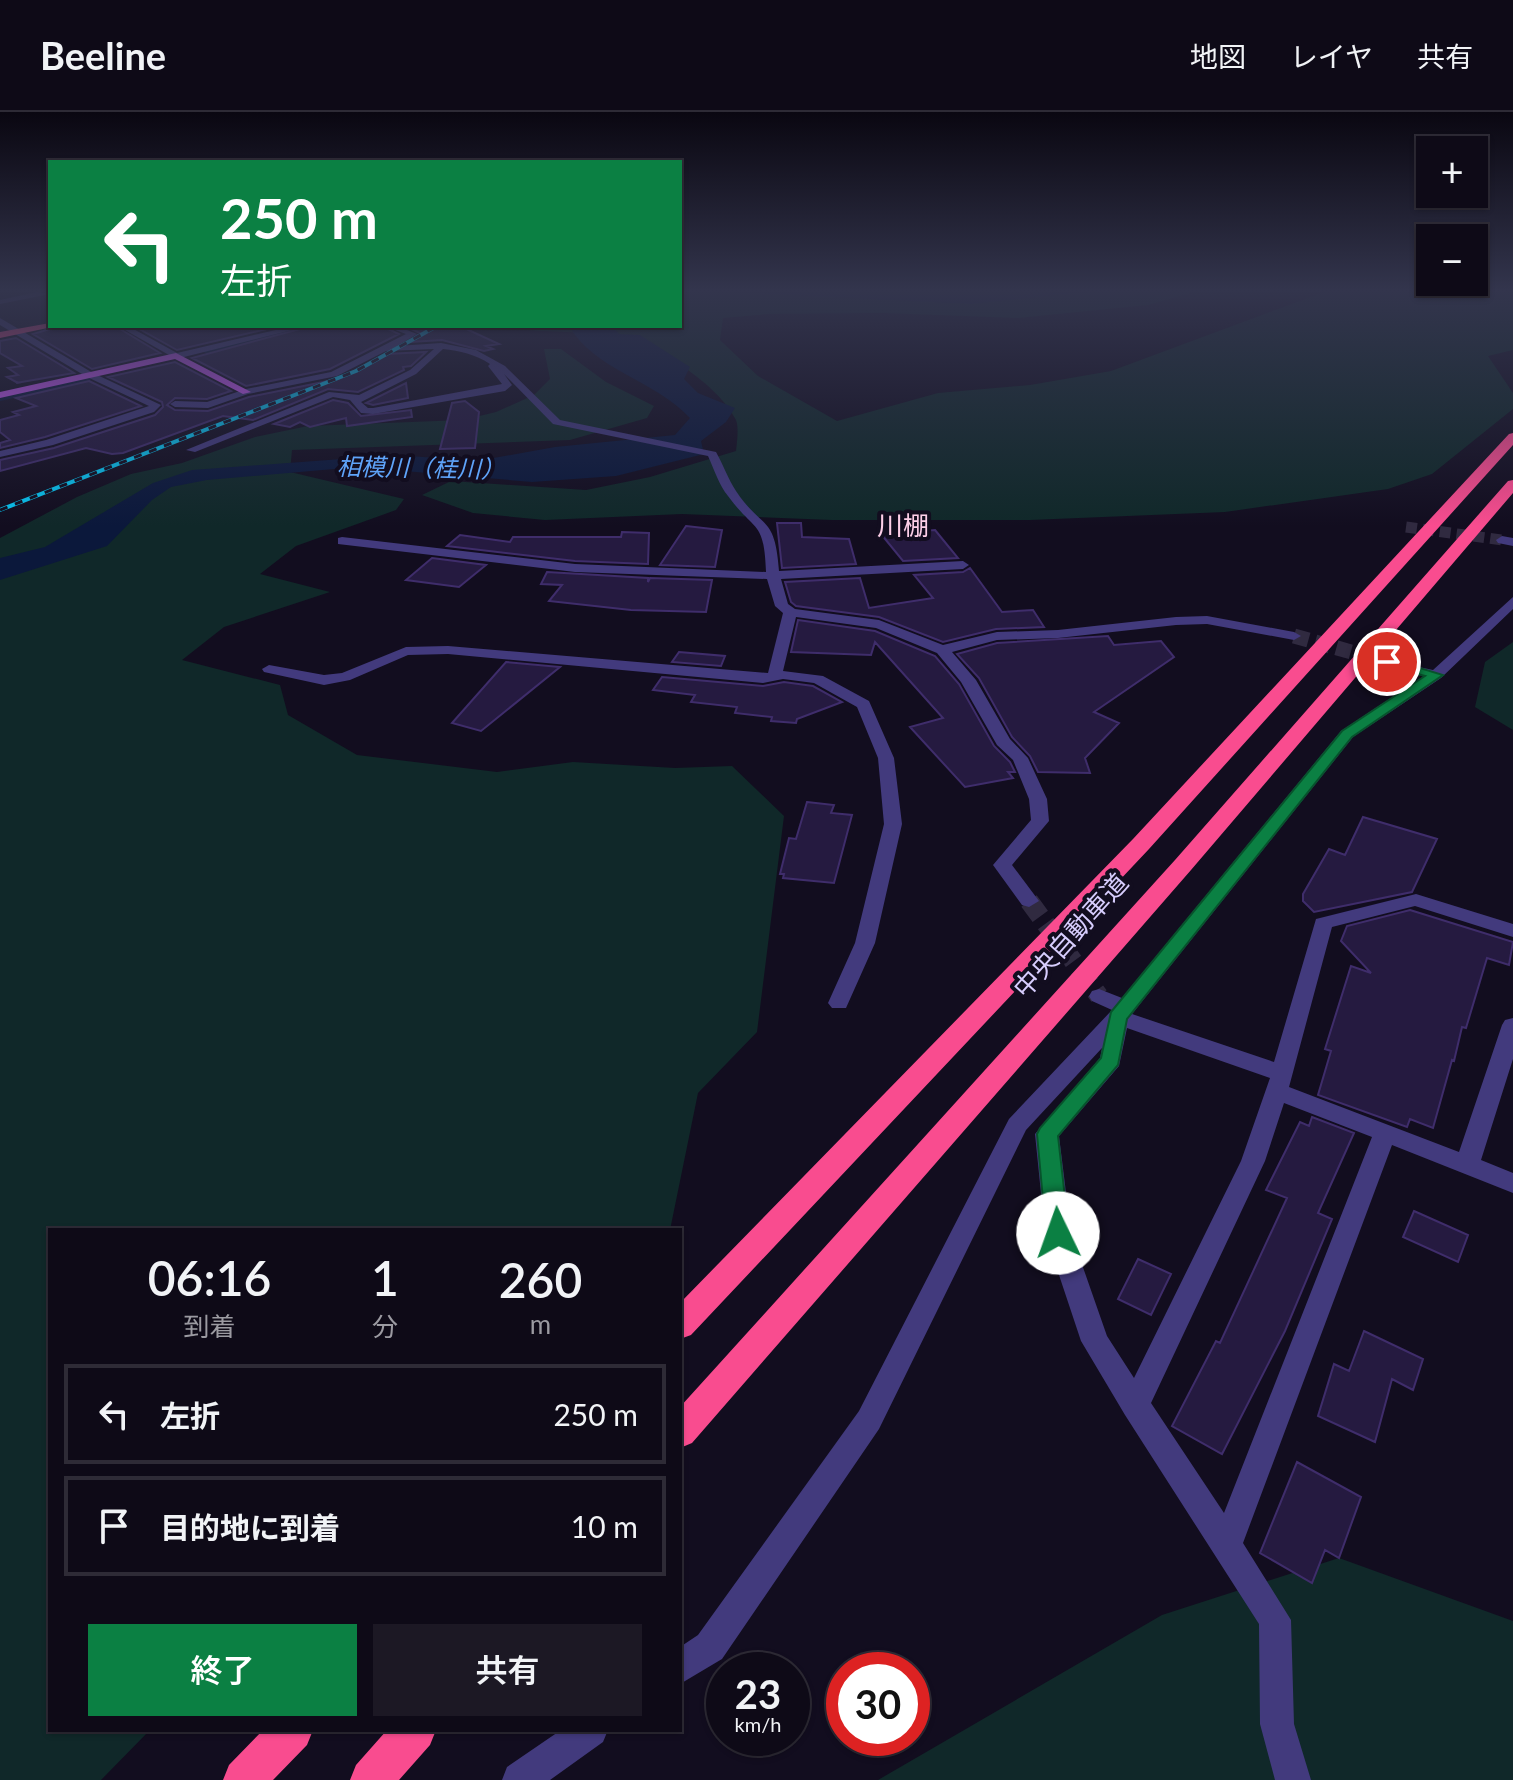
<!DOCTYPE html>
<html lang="ja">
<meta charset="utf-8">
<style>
body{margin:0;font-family:Lato,"Noto Sans JP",sans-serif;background:#1c1824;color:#f1f3f6;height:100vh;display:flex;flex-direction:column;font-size:30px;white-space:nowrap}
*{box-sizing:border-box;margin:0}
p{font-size:26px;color:#9b9aa1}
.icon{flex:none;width:44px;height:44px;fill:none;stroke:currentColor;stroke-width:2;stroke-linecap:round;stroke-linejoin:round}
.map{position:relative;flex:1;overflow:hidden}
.details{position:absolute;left:48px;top:1116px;width:634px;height:504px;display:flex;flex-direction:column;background:#0e0a17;border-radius:0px;box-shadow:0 2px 6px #0004,0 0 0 2px #2e2b36}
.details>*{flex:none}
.hud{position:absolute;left:48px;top:48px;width:634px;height:168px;border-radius:0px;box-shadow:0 2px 6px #0004,0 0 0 2px #2e2b36;background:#0b8043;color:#fff;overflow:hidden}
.tools{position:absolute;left:1416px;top:24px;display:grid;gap:16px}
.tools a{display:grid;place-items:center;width:72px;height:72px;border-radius:0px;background:#0e0a17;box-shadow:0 2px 6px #0004,0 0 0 2px #2e2b36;font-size:40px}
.speed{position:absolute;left:706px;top:1540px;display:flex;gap:16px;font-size:40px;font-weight:700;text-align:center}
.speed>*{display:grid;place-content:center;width:104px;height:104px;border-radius:50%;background:#0e0a17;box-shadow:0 2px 6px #0004,0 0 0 2px #2e2b36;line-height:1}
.speed small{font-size:20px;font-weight:400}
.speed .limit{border:12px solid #d22;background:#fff;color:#111}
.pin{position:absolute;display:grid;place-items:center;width:68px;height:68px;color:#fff;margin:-34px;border:4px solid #fff;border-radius:50%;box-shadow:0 2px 8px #0007}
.me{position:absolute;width:88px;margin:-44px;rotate:357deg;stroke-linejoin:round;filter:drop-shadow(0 0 6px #0008)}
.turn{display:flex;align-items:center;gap:28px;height:168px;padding:0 40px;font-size:36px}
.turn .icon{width:104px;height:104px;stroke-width:2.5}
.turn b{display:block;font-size:56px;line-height:68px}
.eta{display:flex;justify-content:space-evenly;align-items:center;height:136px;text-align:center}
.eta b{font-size:48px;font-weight:600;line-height:56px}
.primary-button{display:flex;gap:16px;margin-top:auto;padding:16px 40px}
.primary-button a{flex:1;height:92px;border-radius:0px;background:#0b8043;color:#fff;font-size:32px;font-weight:600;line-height:92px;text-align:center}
.primary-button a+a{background:#1c1824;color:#f1f3f6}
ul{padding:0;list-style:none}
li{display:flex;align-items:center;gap:24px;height:100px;margin:0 16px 12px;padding:0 24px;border:4px solid #2e2b36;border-radius:0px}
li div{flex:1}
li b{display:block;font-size:30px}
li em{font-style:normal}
header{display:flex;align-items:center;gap:48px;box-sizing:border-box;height:112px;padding:0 40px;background:#0e0a17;border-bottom:2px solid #2e2b36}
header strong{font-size:38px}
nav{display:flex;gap:44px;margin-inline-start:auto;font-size:28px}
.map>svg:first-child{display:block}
</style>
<header>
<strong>Beeline</strong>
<nav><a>地図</a><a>レイヤ</a><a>共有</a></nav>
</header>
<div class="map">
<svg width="1513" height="1668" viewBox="0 0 1513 1668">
<rect width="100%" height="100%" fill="#120d1f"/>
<path fill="#102829" d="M680 180H1194L1148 193 1018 206 882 201 769 202 723 206 720 228 758 264 837 309 938 281 1030 273 1111 259 1324 180H1513V238L1488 244 1513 281V297L1432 362 1388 377 1225 400 1030 408H832L682 402 545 408 473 401 422 383 451 369 586 378 650 365 736 339C737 330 739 316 736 308 719 273 656 232 618 224 581 217 542 223 501 214H680Z
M544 237H561L606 270 654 294 647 306 570 328 292 338 290 360 404 387 396 398 296 434 260 462 330 480 224 515 182 548 280 573 288 603 357 643 497 660 573 650 675 656 732 654 784 704 757 920 698 981 670 1118H50V1618H150L101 1668H0V426L77 385 131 362 182 351 255 325 308 314 463 308 496 300 534 283 550 267Z
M1513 530V618L1475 595 1485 550Z
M1339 1446 1513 1509V1668H878L1162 1503Z"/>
<path fill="#0b183b" d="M730 180 970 183 1085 180 971 192Z
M569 214H612L619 222 640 223 690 255 684 267 698 281 735 296 726 310 701 329 704 342 616 364 532 370 357 355 207 368 171 375 152 388 107 434 0 468V446L45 435 153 371 192 358 396 343 477 349 555 335 675 323 690 306C655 268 594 258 569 214Z"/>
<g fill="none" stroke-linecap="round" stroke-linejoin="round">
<path stroke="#0b183b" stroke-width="4" d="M206 239 315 214
M0 287 89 267"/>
</g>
<path fill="#251a40" stroke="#3f2d6b" stroke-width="2" d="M60 214H115L160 241 92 257 33 222Z
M134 214H280L177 238Z
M311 214H382L399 222 330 257 246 274 192 246Z
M405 214H460L499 232 486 234 493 237 484 239 442 228 409 230 420 221Z
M16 226 74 261 16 271H18L7 265 18 263 8 256 22 254 0 241V229Z
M426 240 411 254 403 255 404 258 358 280 328 277 253 308 223 304 123 341 112 342 86 336 0 359V348L54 336 155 303 163 295 162 290 108 265 175 250 231 279 207 287 175 286 167 293 175 298 208 299 249 285 338 267 387 242Z
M89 269 141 294 45 325 0 336V331L10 328 0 320V308L19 303 13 300 36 294 16 286Z
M406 271 408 286 373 293 366 291Z
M333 288 348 291 361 304 411 298 412 305 347 314 346 306 310 315 300 310 290 315 274 312Z
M465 289 479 300 475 336 440 337 452 291Z
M777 411H801L802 425 849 427 856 452 782 456Z
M686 414 722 418 715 455 660 453Z
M935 418 958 446 903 449 881 422Z
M622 420 649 421 648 452 575 449 447 434 460 423 510 430 513 425H621Z
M432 446 486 453 459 475 406 468Z
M970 456 1002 500 1033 498 1044 515 996 517 943 530 879 505 796 494 791 490 785 470 860 466 869 496 933 486 914 463 963 460Z
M547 460 648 466V470L650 466 712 468 706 500 631 498 549 489 562 473 541 472Z
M798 508 875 519 935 544 959 572 994 634 1010 650 1015 660H1008L1013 666 965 675 910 615 943 606 875 530 871 543 791 540Z
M1108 524 1114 533 1161 529 1174 545 1094 600 1119 611 1085 646 1090 661 1038 660 1030 644 1012 625 979 566 957 542 997 531Z
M679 540 725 544 721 554 672 550Z
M506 550 560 555 481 619 452 611Z
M662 565 763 574 784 570 813 574 842 590 797 607 796 611 771 609 772 605 735 601 737 595 691 590 695 583 653 578Z
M807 690 834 693 831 701 852 703 834 771 783 766 784 762H780L789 726 796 727Z
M1363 705 1437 727 1412 780 1314 800 1303 789V782L1329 737 1345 743Z
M1410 798 1513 830 1509 853 1487 846 1466 916 1462 915 1454 949 1452 948 1433 1016 1410 1007 1407 1015 1318 983 1331 939 1325 937 1351 854 1371 861 1341 829 1347 814Z
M1312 1005 1354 1021 1318 1101 1332 1107 1285 1219 1222 1342 1172 1314 1216 1229 1220 1231 1287 1086 1266 1078 1300 1010 1309 1014Z
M1414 1099 1468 1123 1458 1150 1403 1125Z
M1138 1147 1171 1162 1151 1203 1118 1187Z
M1364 1219 1423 1247 1413 1278 1392 1267 1375 1330 1318 1304 1334 1252 1349 1259Z
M1297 1350 1361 1385 1339 1446 1325 1438 1312 1471 1260 1441Z"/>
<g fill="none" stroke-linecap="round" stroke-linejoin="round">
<path stroke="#302a40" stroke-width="11" stroke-dasharray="11 6" stroke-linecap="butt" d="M1406 415 1502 428"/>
<path stroke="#302a40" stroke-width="15" stroke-dasharray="15 7" stroke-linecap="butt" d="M1294 524 1387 550"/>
<path stroke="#302a40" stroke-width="19" stroke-dasharray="19 9" stroke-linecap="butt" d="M1029 789 1099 884"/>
<path fill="#423a7d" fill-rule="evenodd" d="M37 180 50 182 0 192V188Z
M0 206 93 261 161 293 154 300 53 333 0 345V339L46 328 149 294 87 265 0 213Z
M118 214H128L177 241 293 214H308L176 247Z
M385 214H397L417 222 397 234 441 231 476 238 505 254 560 308 716 340C723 352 728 367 736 379 762 418 775 402 779 459L963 449 969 453 963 457 781 467 788 492 795 497 879 508 943 533 997 520 1058 518 1176 505 1207 504 1294 520 1301 524 1294 528 1207 512 1176 513 1058 526 997 528 952 540 976 568 1010 627 1028 646 1047 687 1049 709 1012 753 1039 789 1029 795 1022 793 993 753 1031 708 1029 687 1013 648 997 633 961 570 937 541 876 516 796 505 783 559 823 564 869 589 894 646 902 712 875 831 846 896H832L828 891 855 831 884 712 878 646 857 595 814 571 783 567 763 571 448 542 408 543 350 568 324 573 264 560 262 557 269 553 324 563 342 561 406 535 448 534 768 561 783 501 775 494 767 467 575 460 338 432V426L342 425 575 452 766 460C764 407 755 421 728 384 719 373 714 357 708 344L553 312 504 262 512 273 505 279 373 302 361 301 350 288 333 285 195 340 186 338 329 280 359 283 410 258 434 237 386 239 337 264 248 282 208 296 175 295 170 292 175 289 207 290 246 277 331 260 406 222ZM443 237C460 239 475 242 490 252L488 254 502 272 373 296H368L361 290 416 262Z
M1502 424 1513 426V434L1498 431 1496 428Z
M1513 485V497L1441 566 1353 625 1132 902 1274 950 1316 807 1416 782 1513 812V825L1415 794 1332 815 1289 975 1459 1040 1502 913 1505 908 1513 906V947L1481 1048 1513 1061V1081L1392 1033 1243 1431 1291 1508 1294 1612 1311 1668H1275L1260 1612 1259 1512 1125 1303 1081 1229 1045 1121 1035 1022 1100 946 1102 936 1026 1018 879 1317 722 1547 680 1572V1535L698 1523 859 1299 1009 1007 1112 898 1092 889 1089 884 1092 879 1099 877 1122 886 1341 619 1424 564 1382 553V547L1433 558ZM1127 916 1270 966 1241 1049 1134 1266 1107 1224 1071 1121 1059 1024 1119 954ZM1284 991 1372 1025 1224 1401 1151 1291 1265 1049Z
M561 1618H608L603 1630 550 1668H502L507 1655Z"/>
<path fill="#cc58fa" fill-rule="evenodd" d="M176 241 251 280 243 282 175 247 0 286V280Z"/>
<path fill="#f94c8f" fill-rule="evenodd" d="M50 211V214H57L0 226V220Z
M1513 321V333L1149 737 691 1223 680 1227V1191L1133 727 1509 322Z
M1513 368V381L1191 758 692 1331 680 1336V1295L1175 748 1508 369Z
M263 1618H313L307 1633 273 1668H223L229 1653Z
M387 1618H436L430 1633 399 1668H350L356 1653Z"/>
<defs>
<path id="rail" d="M0 398 356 259 437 214"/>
</defs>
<use href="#rail" stroke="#08c3ef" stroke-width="4"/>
<use href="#rail" stroke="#120d1f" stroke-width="3" stroke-dasharray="8" stroke-linecap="butt"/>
</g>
<linearGradient id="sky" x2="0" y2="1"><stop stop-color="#0a0711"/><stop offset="0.43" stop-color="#33354d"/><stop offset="1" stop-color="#33354d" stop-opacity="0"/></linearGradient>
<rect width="1513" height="414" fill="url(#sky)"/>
<path fill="#0b8043" stroke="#07532c" stroke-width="2" d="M1387 546 1443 563 1352 625 1127 907 1118 953 1058 1024 1069 1121 1066 1128 1058 1131 1050 1128 1046 1121 1037 1022 1040 1016 1101 946 1111 900 1342 619 1425 564 1382 553 1380 550Z"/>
<g text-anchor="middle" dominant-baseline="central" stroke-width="8" stroke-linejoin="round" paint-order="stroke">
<g font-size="24" font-style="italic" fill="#5fa4fa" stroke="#120d1f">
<text transform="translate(421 355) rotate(1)">相模川（桂川）</text>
</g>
<g font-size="26" fill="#fdcfe8" stroke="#120d1f">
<text x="903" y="413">川棚</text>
</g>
<g font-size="26" fill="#d7cdfd" stroke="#120d1f">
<text transform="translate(1070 823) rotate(-48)">中央自動車道</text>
</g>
</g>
</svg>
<div class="tools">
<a>+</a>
<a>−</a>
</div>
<div class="speed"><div>23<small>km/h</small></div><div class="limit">30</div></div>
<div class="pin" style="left:1387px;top:550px;background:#d93025"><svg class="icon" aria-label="arrive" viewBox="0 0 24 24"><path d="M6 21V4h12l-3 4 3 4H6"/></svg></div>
<svg class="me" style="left:1058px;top:1121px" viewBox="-20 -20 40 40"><circle r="19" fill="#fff"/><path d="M0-13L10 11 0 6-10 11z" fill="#0b8043"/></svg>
<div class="hud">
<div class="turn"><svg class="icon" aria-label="left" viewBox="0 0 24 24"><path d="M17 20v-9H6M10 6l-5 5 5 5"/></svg><div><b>250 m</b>左折</div></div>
</div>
<section class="details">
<div class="eta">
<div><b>06:16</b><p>到着</p></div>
<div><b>1</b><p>分</p></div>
<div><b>260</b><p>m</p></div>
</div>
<ul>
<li><svg class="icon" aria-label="left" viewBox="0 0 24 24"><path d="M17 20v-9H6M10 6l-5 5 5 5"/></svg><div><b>左折</b></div><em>250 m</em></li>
<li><svg class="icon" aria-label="arrive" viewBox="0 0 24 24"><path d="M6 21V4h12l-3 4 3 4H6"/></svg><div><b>目的地に到着</b></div><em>10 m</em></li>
</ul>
<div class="primary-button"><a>終了</a><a>共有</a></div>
</section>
</div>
